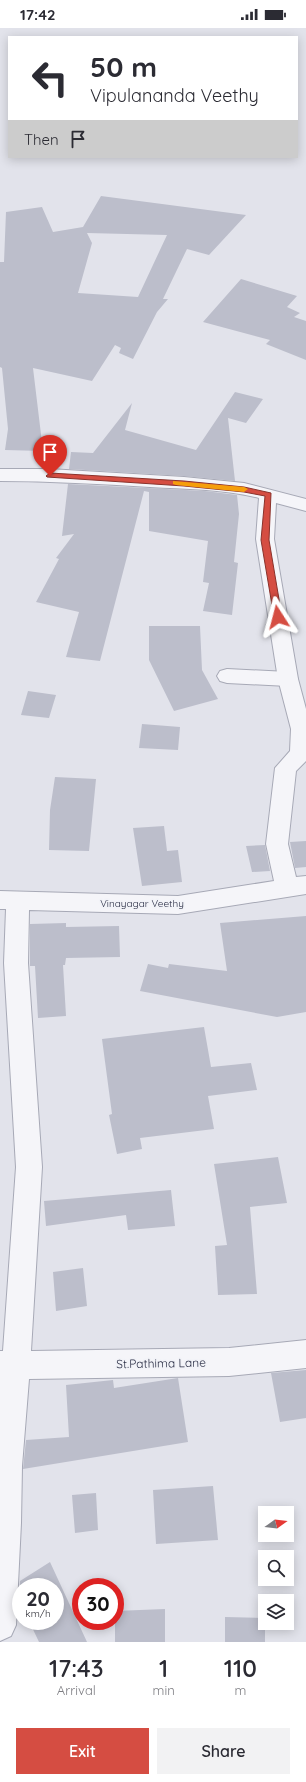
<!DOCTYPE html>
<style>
body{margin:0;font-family:Quicksand,sans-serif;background:#f2f2f3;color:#2b2b33;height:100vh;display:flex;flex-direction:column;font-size:15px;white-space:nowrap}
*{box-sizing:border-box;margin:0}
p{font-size:13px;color:#7c7c81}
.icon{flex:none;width:22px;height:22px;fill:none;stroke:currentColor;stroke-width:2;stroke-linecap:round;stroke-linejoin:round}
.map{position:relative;height:1614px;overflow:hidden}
.side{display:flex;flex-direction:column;background:#fff;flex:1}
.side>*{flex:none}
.hud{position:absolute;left:8px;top:8px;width:290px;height:122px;border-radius:0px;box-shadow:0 2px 10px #0003;background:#fff;color:#2b2b33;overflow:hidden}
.needle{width:26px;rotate:75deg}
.fabs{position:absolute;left:258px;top:1478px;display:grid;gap:8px}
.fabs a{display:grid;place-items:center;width:36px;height:36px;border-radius:0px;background:#fff;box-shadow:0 2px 10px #0003;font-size:20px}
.speed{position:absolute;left:12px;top:1550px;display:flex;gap:8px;font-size:20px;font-weight:700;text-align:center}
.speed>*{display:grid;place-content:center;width:52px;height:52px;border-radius:50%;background:#fff;box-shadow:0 2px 10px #0003;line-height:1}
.speed small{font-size:10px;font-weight:400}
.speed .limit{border:6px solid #d22;background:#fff;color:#111}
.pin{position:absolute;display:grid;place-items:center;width:34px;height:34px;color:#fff;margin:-41px -17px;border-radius:50% 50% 50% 0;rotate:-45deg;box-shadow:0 0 4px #0007}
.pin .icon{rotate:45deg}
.me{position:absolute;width:44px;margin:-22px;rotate:351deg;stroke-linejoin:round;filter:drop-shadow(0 0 3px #0008)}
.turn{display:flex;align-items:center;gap:14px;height:84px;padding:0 16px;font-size:18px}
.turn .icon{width:52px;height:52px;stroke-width:2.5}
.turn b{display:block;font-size:28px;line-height:34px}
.then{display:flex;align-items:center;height:38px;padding:0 16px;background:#0003;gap:8px;font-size:15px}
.eta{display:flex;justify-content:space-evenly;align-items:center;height:68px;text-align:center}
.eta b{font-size:24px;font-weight:600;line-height:28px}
.action{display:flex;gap:8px;margin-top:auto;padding:8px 16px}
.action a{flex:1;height:46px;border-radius:0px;background:#d54d42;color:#fff;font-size:16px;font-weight:600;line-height:46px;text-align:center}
.action a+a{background:#f2f2f3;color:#2b2b33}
.status{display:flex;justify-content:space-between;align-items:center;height:28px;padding:0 20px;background:#fff;direction:ltr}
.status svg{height:11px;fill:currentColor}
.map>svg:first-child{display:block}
</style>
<div class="status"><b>17:42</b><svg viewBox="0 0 49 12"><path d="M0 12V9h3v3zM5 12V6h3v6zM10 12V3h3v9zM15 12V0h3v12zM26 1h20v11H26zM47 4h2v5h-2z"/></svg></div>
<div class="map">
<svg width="306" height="1614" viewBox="0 0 306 1614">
<rect width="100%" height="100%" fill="#e2e3eb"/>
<path fill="#bcbecb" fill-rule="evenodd" d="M101 168 246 187 209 227 187 221 163 271H168L157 284 133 331 119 325 121 320 115 317 92 353 33 340 43 423 5 422 8 401 2 340 0 339V234H4L6 184 42 179 53 204 83 199ZM87 205 167 207 138 269 78 265 92 215Z
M241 251 297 268 287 279 300 285 294 289 306 293V332L266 316 270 312 203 294Z
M235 364 263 371 246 395 228 390 235 453 184 448 69 441 71 424 93 425 132 375 125 402 196 422Z
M68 456 205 463 237 467 239 486 234 534 238 535 232 587 203 583 209 555 203 554 208 513 149 503V464L144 463 100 633 66 629 79 584 36 574 59 531 56 530 74 506 62 508Z
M149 598H200L202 642 218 671 174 683 149 632Z
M28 663 56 667 49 690 21 687Z
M142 696 180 699 178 722 139 720Z
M55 749 96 751 89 823 49 822 50 782Z
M164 798 167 823 178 822 182 854 142 858 133 800Z
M306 813V839L295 840 290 814Z
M265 817 270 843 252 844 246 818Z
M306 888V984L277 989 140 963 148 936 168 940 169 936 227 943 220 895Z
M66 895V899L119 898 120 929 66 930 65 937H63L66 988 38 990 35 938H30V896Z
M204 999 211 1039 251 1035 257 1062 208 1068 214 1101 140 1110 142 1121 117 1126 109 1087 112 1086 102 1011Z
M278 1129 287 1175 250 1179 257 1266 218 1267 215 1218 227 1217 214 1136Z
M171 1162 175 1198 128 1202 126 1187 46 1198 44 1173Z
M83 1240 87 1278 56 1283 53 1244Z
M306 1342V1390L280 1394 271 1345Z
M178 1350 188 1414 23 1441 26 1412 69 1409 66 1357 113 1352 114 1360Z
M213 1458 218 1512 156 1516 153 1462Z
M96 1465 98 1502 75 1505 72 1467Z
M50 1534 87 1614H39L29 1593H55V1559H21V1575L19 1570 20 1553Z
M165 1581V1614H115V1583Z
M225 1589 265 1590V1614H225Z"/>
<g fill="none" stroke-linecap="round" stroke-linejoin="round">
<defs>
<path id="pedestrian" d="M227 641 288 644 295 646 298 651 295 656 288 658 227 655 220 653 217 648 220 643Z"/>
<path id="minor" d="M0 441H49L184 449 244 455 306 471V483L276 475 274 511 298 651 306 681V733L296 743 288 816 296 849 306 848V866L178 886 29 882 28 935 42 1139 31 1323 229 1320 306 1312V1340L229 1348 29 1351 22 1438 21 1495 16 1597 11 1608 0 1613V1323H3L16 1139 4 935 6 881H0V863L178 868 274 853 266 816 275 740 290 723 291 701 278 651 256 511 259 470C224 461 186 461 150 459 100 456 50 453 0 453Z"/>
</defs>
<use href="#pedestrian" stroke="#a7a9b6" stroke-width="2"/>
<use href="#minor" stroke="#a7a9b6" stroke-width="2"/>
<use href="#pedestrian" fill="#f5f5f9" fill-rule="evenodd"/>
<use href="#minor" fill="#f5f5f9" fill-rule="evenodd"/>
</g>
<path fill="#d54d42" stroke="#8a322b" d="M50 445 184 453 244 459 271 465 269 512 282 589 281 591 278 592 274 589 261 512 265 468 244 464 184 458 47 449 46 448Z"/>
<path fill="#f59e0b" d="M173 453 244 459 248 461 244 464 176 457 173 456Z"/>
<g text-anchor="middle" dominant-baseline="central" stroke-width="3.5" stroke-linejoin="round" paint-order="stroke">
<g font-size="10" fill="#292d44" stroke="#f2f3f8">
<text x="142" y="875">Vinayagar Veethy</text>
</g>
<g font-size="12" fill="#292d44" stroke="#f2f3f8">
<text transform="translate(161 1335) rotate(-1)">St.Pathima Lane</text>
</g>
</g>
</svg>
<div class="fabs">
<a><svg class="needle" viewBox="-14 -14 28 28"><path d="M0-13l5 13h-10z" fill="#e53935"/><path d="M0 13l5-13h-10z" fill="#7c7c81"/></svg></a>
<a><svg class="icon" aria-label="search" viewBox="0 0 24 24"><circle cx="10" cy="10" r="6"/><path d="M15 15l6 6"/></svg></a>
<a><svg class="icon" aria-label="layers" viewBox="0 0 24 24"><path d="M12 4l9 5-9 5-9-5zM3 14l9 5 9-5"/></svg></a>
</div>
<div class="speed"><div>20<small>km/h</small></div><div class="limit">30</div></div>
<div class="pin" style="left:50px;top:448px;background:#d93025"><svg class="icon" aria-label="arrive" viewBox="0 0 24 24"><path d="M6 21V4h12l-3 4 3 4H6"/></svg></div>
<svg class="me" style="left:278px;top:589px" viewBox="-20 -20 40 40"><path d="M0-17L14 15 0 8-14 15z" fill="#d54d42" stroke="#fff" stroke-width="4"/></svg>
<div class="hud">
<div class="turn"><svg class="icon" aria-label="left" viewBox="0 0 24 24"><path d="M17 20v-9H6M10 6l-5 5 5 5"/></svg><div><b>50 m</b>Vipulananda Veethy</div></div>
<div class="then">Then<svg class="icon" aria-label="arrive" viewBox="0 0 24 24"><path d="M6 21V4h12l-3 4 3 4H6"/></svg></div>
</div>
</div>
<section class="side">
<div class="eta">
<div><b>17:43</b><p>Arrival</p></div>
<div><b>1</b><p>min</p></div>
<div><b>110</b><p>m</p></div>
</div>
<div class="action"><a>Exit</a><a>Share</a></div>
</section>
